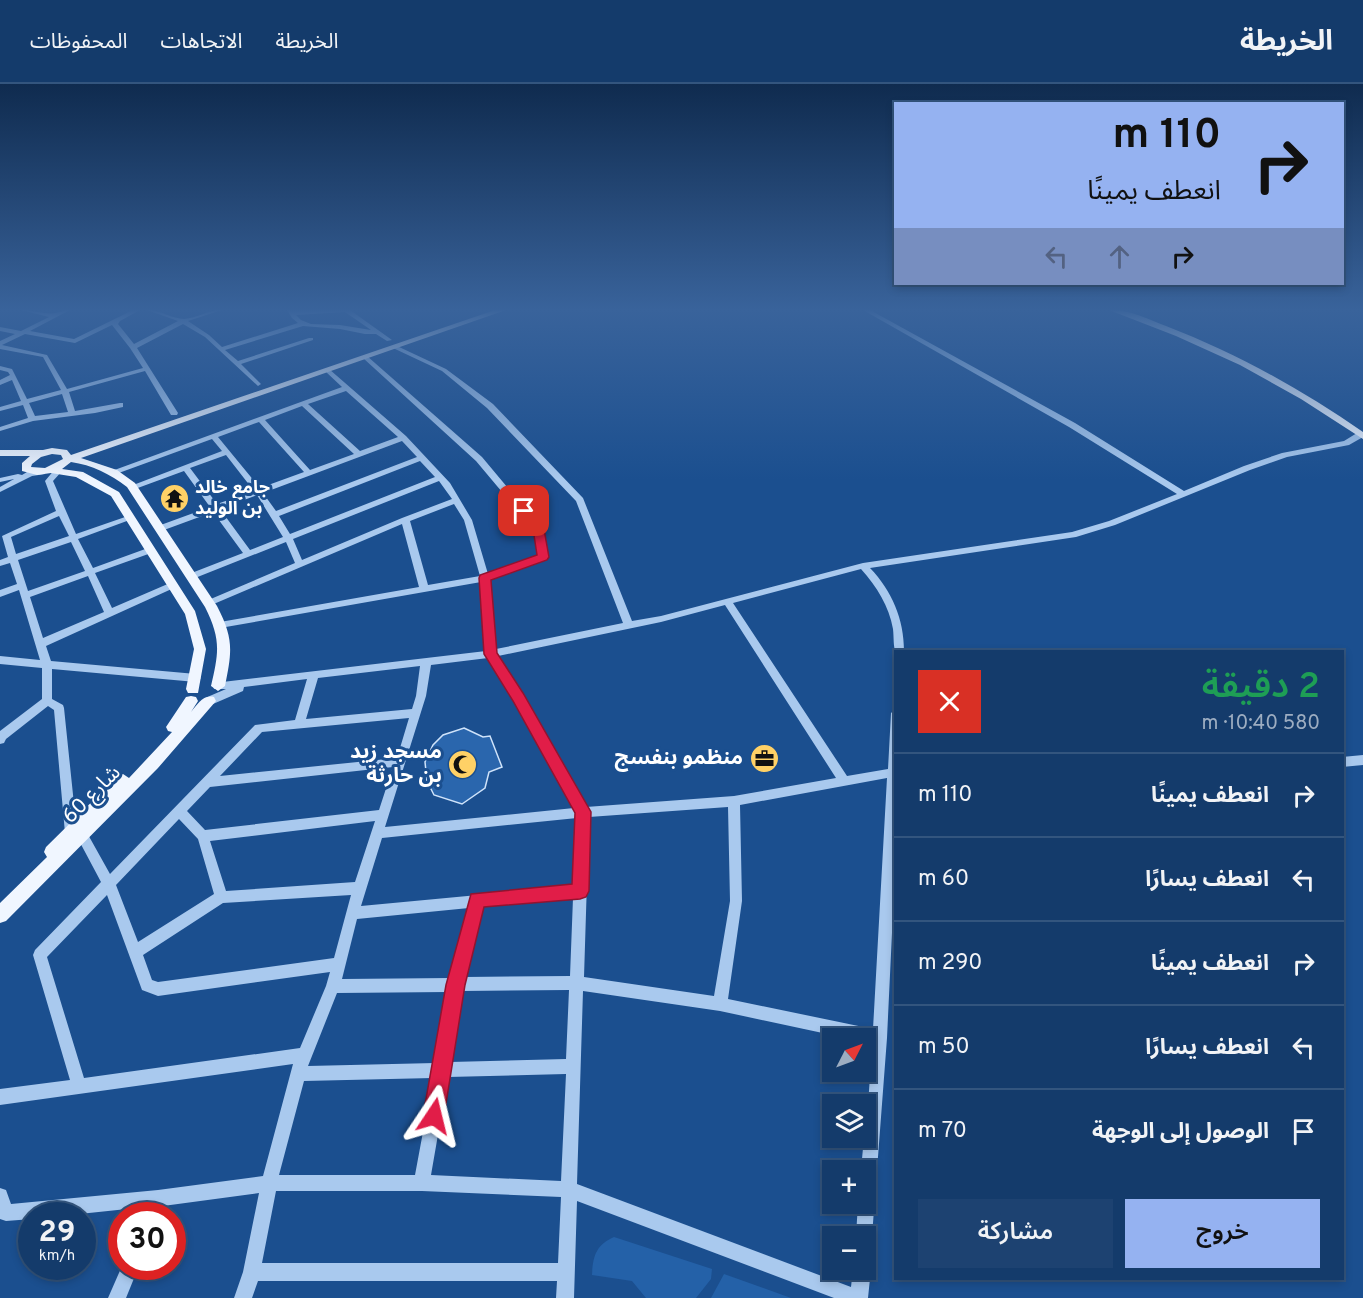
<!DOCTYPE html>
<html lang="ar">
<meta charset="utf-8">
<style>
body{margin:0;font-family:Overpass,"Noto Sans Arabic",sans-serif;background:#1d4271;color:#f1f3f6;direction:rtl;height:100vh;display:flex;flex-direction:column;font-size:22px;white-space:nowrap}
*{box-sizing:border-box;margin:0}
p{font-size:20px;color:#9dadc1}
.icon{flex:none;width:33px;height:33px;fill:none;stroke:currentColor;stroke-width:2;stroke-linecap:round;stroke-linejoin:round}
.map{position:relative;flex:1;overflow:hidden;direction:ltr}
.panel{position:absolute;left:894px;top:566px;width:450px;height:630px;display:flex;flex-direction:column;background:#143b6b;border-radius:0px;box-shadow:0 3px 9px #0003,0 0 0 2px #33557e;direction:rtl}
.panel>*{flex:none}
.banner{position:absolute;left:894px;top:18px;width:450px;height:183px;border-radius:0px;box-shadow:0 3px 9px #0003,0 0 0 2px #33557e;direction:rtl;background:#95b2f1;color:#111;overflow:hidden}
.needle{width:39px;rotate:48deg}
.tools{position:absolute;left:822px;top:944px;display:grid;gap:12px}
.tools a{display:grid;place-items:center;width:54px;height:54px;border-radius:0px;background:#143b6b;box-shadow:0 3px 9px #0003,0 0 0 2px #33557e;font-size:30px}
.speed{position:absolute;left:18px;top:1118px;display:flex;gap:12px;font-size:30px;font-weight:700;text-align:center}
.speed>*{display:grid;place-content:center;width:78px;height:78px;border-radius:50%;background:#143b6b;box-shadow:0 3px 9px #0003,0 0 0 2px #33557e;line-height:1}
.speed small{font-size:15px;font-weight:400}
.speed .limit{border:9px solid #d22;background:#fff;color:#111}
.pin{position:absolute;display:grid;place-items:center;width:51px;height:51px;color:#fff;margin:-26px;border-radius:12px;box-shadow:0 3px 9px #0006}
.me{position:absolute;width:66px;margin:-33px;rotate:10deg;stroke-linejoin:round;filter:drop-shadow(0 0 4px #0008)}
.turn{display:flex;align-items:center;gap:21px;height:126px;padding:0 24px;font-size:27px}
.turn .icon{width:78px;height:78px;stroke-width:2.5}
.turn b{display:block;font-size:42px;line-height:51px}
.lanes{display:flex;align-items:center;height:57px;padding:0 24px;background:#0003;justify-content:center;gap:30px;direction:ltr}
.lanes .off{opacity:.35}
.round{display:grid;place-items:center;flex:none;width:63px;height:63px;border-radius:0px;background:#1d4271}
.head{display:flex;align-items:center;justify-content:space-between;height:102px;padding:0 24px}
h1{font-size:36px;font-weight:600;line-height:45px;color:#1e9e55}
.action{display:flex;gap:12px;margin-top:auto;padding:12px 24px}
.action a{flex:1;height:69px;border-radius:0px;background:#95b2f1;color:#111;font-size:24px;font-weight:600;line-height:69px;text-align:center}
.action a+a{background:#1d4271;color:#f1f3f6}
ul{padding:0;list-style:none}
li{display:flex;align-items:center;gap:18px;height:84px;padding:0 24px;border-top:2px solid #33557e}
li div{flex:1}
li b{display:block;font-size:22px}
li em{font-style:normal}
header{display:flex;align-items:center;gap:36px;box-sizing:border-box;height:84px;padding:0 30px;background:#143b6b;border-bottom:2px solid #33557e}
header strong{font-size:28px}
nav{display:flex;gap:33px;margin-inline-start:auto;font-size:21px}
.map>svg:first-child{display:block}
</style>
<header>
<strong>الخريطة</strong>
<nav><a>الخريطة</a><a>الاتجاهات</a><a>المحفوظات</a></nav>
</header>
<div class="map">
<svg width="1363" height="1214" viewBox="0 0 1363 1214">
<rect width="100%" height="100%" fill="#1b4f8f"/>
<path fill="#2461a8" d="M614 1153 712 1185 711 1195 696 1214H646L632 1197 592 1191C593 1172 596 1161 614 1153Z
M724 1190 791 1214H711Z"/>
<path fill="#2a66ad" stroke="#cfe3fa" stroke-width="1.5" d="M464 644 483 653 490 652 502 683 489 688 485 704 462 720 434 711 427 697 425 678 433 661 443 651Z"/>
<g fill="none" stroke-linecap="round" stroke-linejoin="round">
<path fill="#a9c9ee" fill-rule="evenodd" d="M21 226C31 226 47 231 56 229 61 228 64 226 70 226L30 247 74 255 133 226H140L120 237 118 240 134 260 178 237 147 226C160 226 173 235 184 235 197 234 208 226 222 226L188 237 209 251 222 263 298 239 292 234 287 226H350L392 256 387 257 376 250H365L340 245 303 242 225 266 238 277 309 254H313V256L241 280 261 300 258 302 205 253 183 240 137 264 178 329 177 331H171L145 287 69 308 75 327 120 319H123V323L95 329 33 337 0 347V343L28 334 23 321 0 327V323L21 317 12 296 0 301V296L10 291 8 288 0 286V282L12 285 27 315 61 306 43 273 0 265V257L15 250 0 247V243L21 247 49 233ZM345 228 371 246 340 241 311 240 301 236 296 231ZM112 241 130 264 143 284 67 305 47 271 2 261 25 250 75 259ZM62 310 68 328 35 332 29 319Z
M863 226H870L1075 339 1184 407 1244 382 1282 369 1344 357 1357 349 1363 350V353L1349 361 1287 373 1250 386 1115 441 1076 453 870 484C892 507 904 535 904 567H896V570C893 562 894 554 893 545 889 522 877 503 861 485L733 519 847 692 888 685 891 629 896 625V765L887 954 872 1152 870 1158 866 1160V1152H856L858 1119H866V1086H861L864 1053H866L872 960 866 958V954H846L720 927 583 907 577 1100 851 1203 853 1185H866V1178L868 1179 871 1185 868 1214H834L577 1117 574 1214H556L557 1197H258L252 1214H234L243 1188 259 1109 163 1122 159 1131H143L146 1123 70 1131H32V1135L6 1137 0 1135V1104L6 1106 11 1120 158 1106 263 1092 293 980 0 1021V1005L70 996 33 871 35 866 101 798 76 751 71 754 67 753 65 749 54 626 48 622 6 655 4 659 0 660V647L42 615V584L0 580V572L40 576 19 506 0 513V506L17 500 10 479 0 482V476L8 473 2 452 56 427 45 397 55 385H61L62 387 53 397 76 450 128 432 131 431 135 434 78 455 93 484 148 464H154L155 466 154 468 95 489 112 524 170 499 173 498 178 501 176 503 46 562 51 577 196 590 201 594 196 598 52 585V615L63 621 64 624 77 749 82 746 86 747 110 790 255 641 295 636 307 595 244 603 243 607 213 620H205L204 617 205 614 226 605H214L213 602 214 599 486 567 481 498 220 544 217 543 215 541 217 539 220 538 419 503 402 440 209 522 206 521 204 519 206 517 295 479 286 458 195 494H189L187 492 189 490 243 469 213 428 164 446H158V442L210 423 184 387 135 405H132L128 403 222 367 212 355 116 390H110L109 388 342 303 325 287V285H329L406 352 450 399 472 436 488 490 538 472 534 446 476 377 363 274V272H367L482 373 542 445 547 473 546 475 490 496 496 565 623 539 576 417 487 324 442 287 393 264V262H397L446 285 493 320 583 414 632 537 661 532 863 479 1072 448 1109 437 1177 410 1069 343ZM346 307 398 353 360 367 308 320ZM302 322 354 370 310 386 265 336ZM259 338 304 388 260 404 218 353ZM402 357 417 373 276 427 263 409ZM226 371 254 407 217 420 190 384ZM420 377 435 393 290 450 279 432ZM439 397 452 415 402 434 302 476 293 455ZM257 411 283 453 250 466 220 425ZM454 420 464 436 480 492 428 501 410 437ZM59 432 69 452 16 470 11 453ZM71 458 85 487 28 507 18 476ZM88 492 104 528 43 554 30 513ZM725 521 836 694 734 712 586 723 522 610 498 572 661 538ZM488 574 514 616 574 724 385 743 426 612 431 581ZM420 582 416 612 412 625 306 635 318 594ZM409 634 397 674 220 692 262 648ZM393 683 379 726 205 746 187 727 210 703ZM887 694 873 945 728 915 742 817 740 721ZM728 723 730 817 714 912 584 893 589 733ZM577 734 574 802 361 822 382 754ZM179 735 198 755 214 810 138 858 116 801ZM375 737 355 798 226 807 210 757ZM107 811 142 906 158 912 330 888 326 902 300 964 84 994 47 873ZM351 811 334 874 158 898 152 896 143 871 223 819ZM573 814 570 892 465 893 482 823ZM469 824 451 894 342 895 357 835ZM569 906 566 975 450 978 462 907ZM448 908 435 979 308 982 337 909ZM566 990 561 1097 431 1091 448 993ZM433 994 415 1091H279L304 997ZM276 1107H422L561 1113 558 1179H262Z
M42 386H45V390L32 392 0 408V403L14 395 0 398V394L18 390 22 391 27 388Z
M1363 671V681L1342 683V673Z
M122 1182H139L126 1214H108Z"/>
<path fill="#f0f6ff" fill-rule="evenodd" d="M495 226H506L81 374 117 386 135 399 217 522C234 555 232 567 225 602L218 607 211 602C219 568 221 555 205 523L127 403C110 390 92 381 71 378L62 385 83 388 119 408 195 527 206 565 198 609H188L186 605 194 565 185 530 111 412 76 393 51 389 37 391 22 387V379L30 372H0V366H43L52 364 67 366 71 371ZM52 370 61 371 63 375 45 384 31 383 32 380 41 373Z
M1109 226C1128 225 1148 235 1166 242 1236 269 1301 305 1363 348V355L1301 315 1240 281 1176 252Z
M191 612 196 613 198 617 191 628C197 621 203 610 214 613L216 617 158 684 6 837 0 839V819L47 773 44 768 46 763 118 692 123 690 129 694 172 648 168 647 166 643 186 613Z"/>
</g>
<linearGradient id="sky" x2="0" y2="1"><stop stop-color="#0f2b4f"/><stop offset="0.57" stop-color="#39639b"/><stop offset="1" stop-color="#39639b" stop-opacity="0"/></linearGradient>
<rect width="1363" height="396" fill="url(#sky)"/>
<path fill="#e11d48" stroke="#92132f" stroke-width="1.5" d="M524 424 528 425 544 445 549 473 547 476 491 496 497 569 523 609 591 728 589 807 586 813 580 815 484 823 465 901 444 1032 441 1039 434 1042 426 1039 423 1032 446 901 471 810 572 800 575 729 513 617 484 570 479 494 480 491 537 471 533 445 518 427Z"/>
<defs>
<symbol id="temple-disc" viewBox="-11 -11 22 22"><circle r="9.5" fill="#ffd166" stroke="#1b4f8f"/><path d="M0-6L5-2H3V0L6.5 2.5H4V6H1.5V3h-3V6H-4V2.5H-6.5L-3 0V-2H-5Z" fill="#111"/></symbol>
<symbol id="office-disc" viewBox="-11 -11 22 22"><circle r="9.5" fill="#ffd166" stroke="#1b4f8f"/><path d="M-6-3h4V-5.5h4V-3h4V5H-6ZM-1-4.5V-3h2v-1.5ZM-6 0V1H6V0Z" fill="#111"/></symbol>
<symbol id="mosque-disc" viewBox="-11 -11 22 22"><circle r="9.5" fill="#ffd166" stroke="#1b4f8f"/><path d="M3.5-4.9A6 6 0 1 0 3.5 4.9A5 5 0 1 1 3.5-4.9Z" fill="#111"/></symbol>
</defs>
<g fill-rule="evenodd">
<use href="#temple-disc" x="158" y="398" width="33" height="33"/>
<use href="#office-disc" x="748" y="658" width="33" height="33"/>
<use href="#mosque-disc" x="446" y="664" width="33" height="33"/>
</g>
<g text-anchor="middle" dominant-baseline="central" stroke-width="6" stroke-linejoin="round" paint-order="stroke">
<g font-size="18" font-weight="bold" fill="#fff" stroke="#1b4f8f" text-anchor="start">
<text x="195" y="404">جامع خالد<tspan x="195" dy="21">بن الوليد</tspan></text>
</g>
<g font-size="21" font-weight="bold" fill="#fff" stroke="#1b4f8f" text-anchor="end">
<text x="442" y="668">مسجد زيد<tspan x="442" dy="24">بن حارثة</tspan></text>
<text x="743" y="674">منظمو بنفسج</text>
</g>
<g font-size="21" fill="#fff" stroke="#1b4f8f">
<text transform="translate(92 711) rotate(-45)">شارع 60</text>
</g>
</g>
</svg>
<div class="tools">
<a><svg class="needle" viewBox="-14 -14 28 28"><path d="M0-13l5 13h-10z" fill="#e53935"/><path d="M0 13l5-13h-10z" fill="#9dadc1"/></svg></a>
<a><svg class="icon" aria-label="layers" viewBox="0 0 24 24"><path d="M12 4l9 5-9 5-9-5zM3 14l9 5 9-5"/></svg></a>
<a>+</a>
<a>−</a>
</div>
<div class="speed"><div>29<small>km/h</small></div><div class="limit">30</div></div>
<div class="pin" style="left:524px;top:427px;background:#d93025"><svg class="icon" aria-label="arrive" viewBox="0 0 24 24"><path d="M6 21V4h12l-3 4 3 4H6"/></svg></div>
<svg class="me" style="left:434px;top:1032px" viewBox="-20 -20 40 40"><path d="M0-17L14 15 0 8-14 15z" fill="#e11d48" stroke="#fff" stroke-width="4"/></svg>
<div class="banner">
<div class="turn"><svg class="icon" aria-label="right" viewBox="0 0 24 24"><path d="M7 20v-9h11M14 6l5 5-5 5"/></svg><div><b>110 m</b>انعطف يمينًا</div></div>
<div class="lanes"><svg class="icon off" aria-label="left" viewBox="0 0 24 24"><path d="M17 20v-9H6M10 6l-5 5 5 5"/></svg><svg class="icon off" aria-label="ahead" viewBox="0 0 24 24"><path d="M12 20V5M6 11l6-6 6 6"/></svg><svg class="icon" aria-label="right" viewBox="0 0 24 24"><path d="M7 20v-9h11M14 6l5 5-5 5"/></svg></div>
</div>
<section class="panel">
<div class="head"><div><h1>2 دقيقة</h1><p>580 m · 10:40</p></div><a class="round" style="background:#d93025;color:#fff"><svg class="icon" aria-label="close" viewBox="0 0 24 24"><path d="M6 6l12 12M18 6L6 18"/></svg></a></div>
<ul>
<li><svg class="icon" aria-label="right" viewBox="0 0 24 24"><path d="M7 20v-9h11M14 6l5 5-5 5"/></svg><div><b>انعطف يمينًا</b></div><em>110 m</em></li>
<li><svg class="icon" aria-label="left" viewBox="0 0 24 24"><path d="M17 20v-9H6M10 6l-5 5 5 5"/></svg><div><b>انعطف يسارًا</b></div><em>60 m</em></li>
<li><svg class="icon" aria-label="right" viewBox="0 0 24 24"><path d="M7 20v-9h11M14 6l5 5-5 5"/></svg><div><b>انعطف يمينًا</b></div><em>290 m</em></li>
<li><svg class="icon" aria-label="left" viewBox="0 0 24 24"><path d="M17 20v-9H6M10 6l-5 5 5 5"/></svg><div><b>انعطف يسارًا</b></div><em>50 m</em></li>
<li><svg class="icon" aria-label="arrive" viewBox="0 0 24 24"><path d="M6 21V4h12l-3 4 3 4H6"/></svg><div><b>الوصول إلى الوجهة</b></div><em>70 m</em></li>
</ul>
<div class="action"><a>خروج</a><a>مشاركة</a></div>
</section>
</div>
